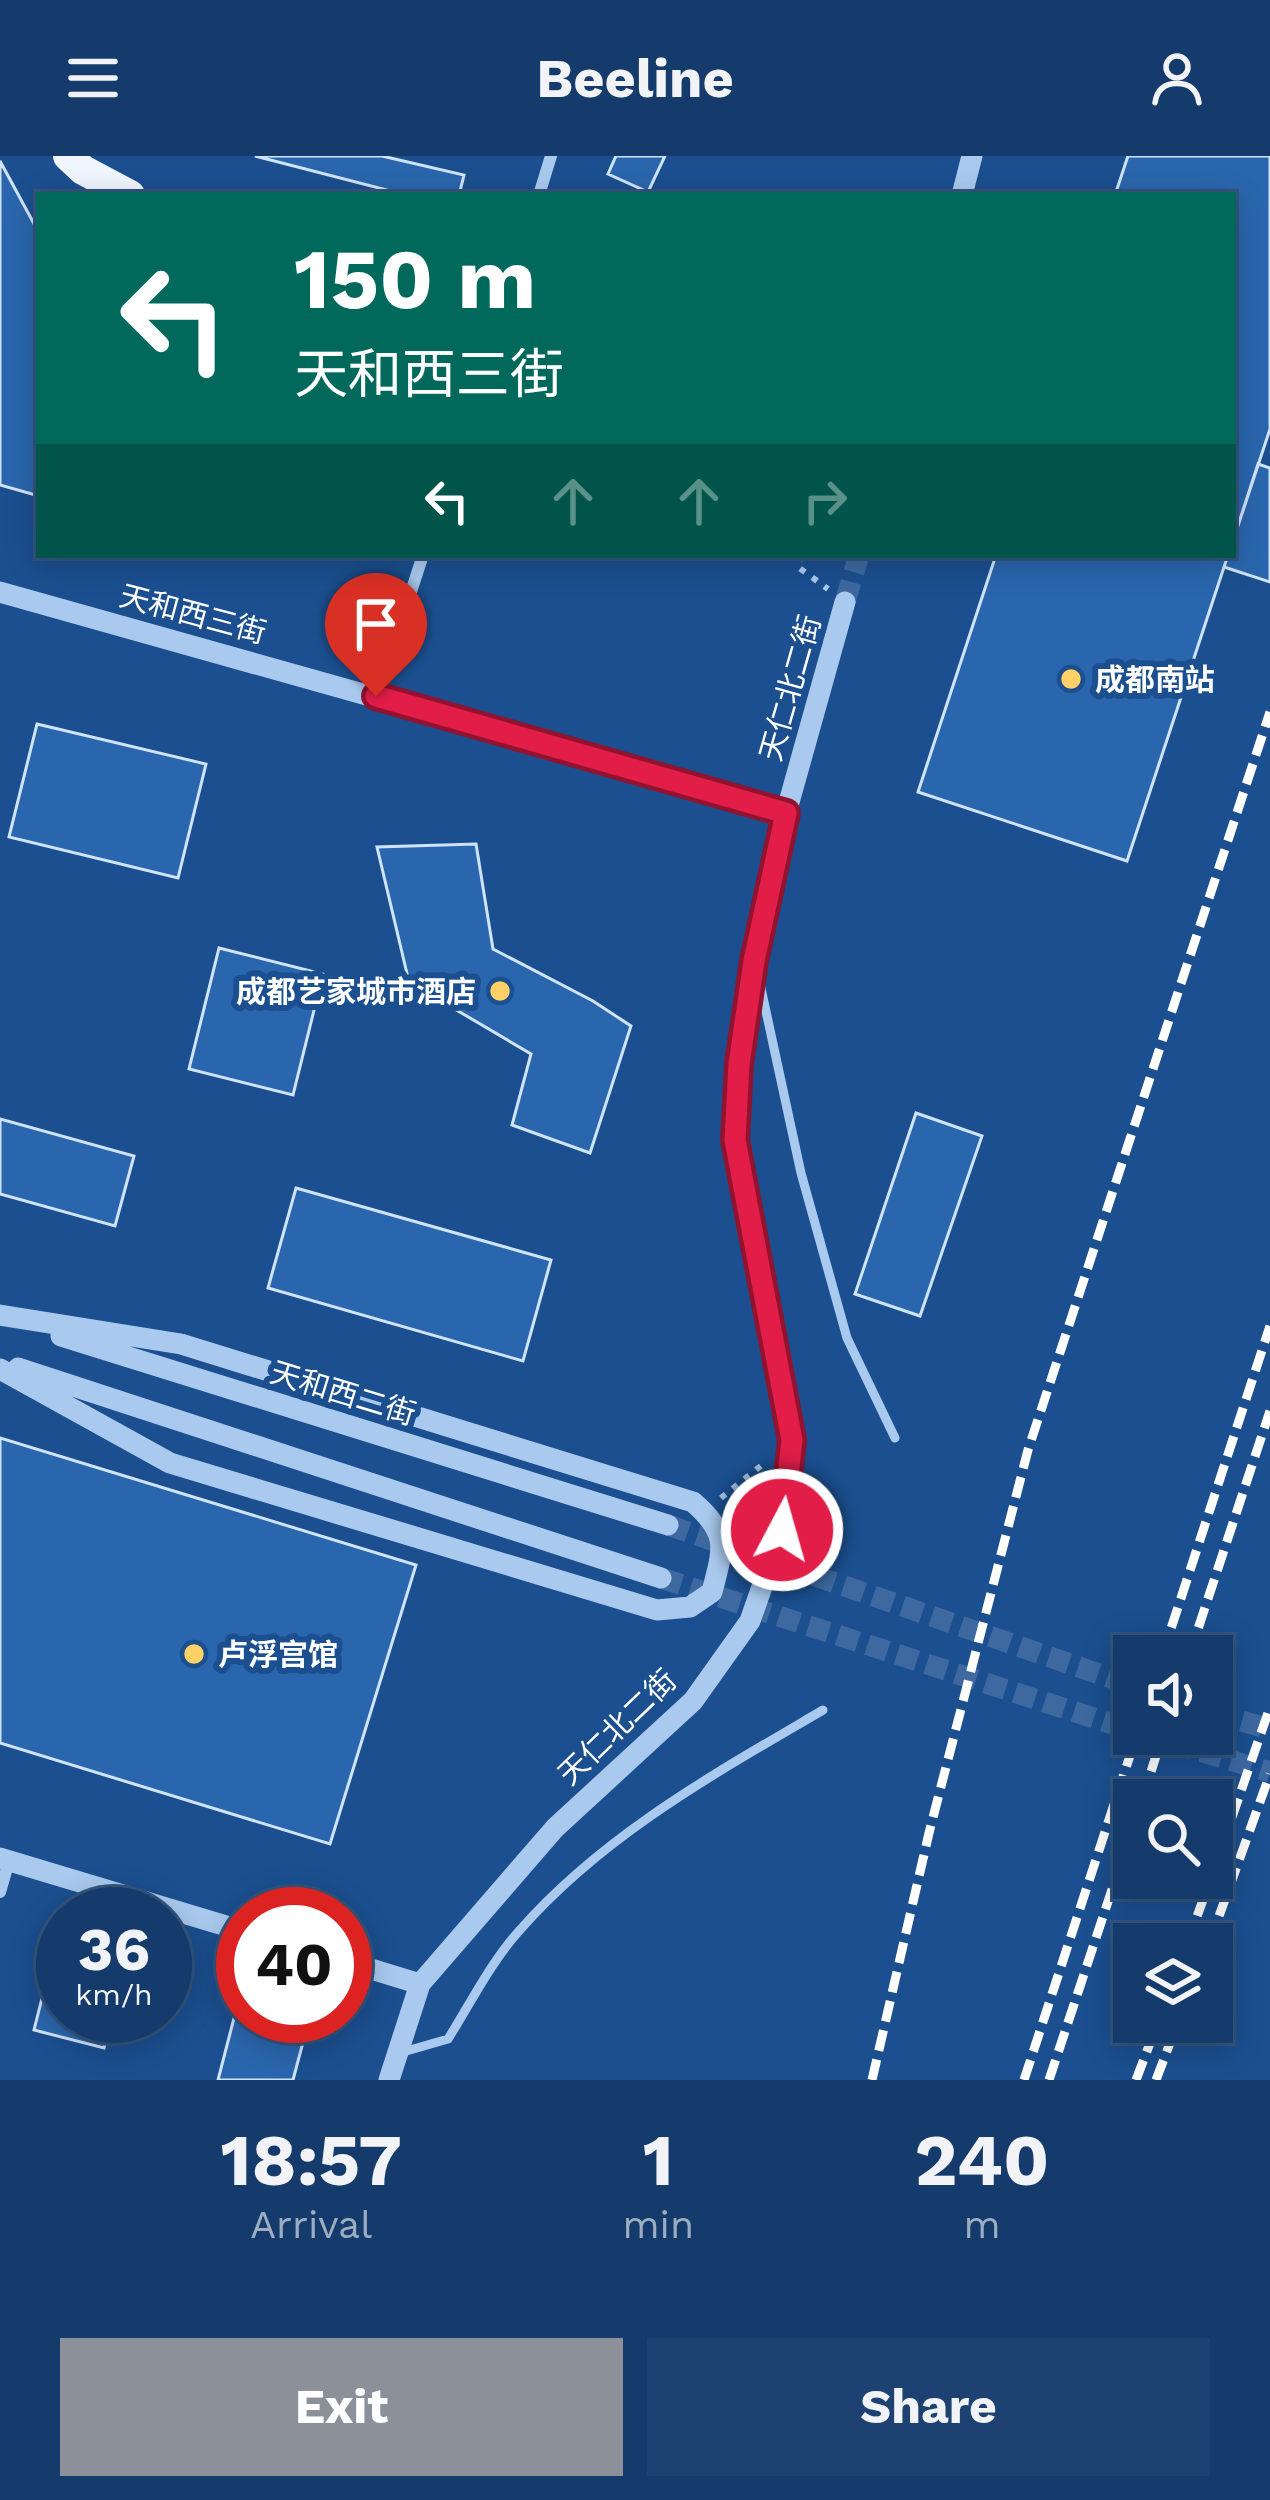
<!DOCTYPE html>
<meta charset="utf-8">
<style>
body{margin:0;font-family:"Work Sans","Noto Sans SC",sans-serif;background:#1d4271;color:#f1f3f6;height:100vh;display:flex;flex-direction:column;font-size:45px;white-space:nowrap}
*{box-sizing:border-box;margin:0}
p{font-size:39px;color:#9dadc1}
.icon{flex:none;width:66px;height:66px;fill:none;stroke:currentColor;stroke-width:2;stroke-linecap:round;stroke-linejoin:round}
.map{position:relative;height:1924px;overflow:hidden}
.drawer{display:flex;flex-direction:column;background:#143b6b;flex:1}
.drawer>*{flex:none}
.top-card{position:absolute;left:36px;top:36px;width:1200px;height:366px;border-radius:0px;box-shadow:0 6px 30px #0003,0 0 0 3px #33557e;background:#00695c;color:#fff;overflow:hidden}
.tools{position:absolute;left:1113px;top:1479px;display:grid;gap:24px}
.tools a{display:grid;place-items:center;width:120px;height:120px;border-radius:0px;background:#143b6b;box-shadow:0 6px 30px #0003,0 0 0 3px #33557e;font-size:60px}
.speed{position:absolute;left:36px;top:1731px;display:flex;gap:24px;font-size:60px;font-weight:700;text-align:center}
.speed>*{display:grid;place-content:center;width:156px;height:156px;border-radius:50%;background:#143b6b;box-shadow:0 6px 30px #0003,0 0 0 3px #33557e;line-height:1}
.speed small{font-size:30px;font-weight:400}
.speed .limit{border:18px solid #d22;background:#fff;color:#111}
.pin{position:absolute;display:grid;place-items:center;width:102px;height:102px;color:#fff;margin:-123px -51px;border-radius:50% 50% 50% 0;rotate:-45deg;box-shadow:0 0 12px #0007}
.pin .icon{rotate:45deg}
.me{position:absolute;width:132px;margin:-66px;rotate:6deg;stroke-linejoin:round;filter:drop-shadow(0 0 9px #0008)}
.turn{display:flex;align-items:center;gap:42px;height:252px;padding:0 60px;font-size:54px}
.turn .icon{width:156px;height:156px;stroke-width:2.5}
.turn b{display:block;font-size:84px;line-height:102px}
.lanes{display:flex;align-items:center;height:114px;padding:0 60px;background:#0003;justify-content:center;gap:60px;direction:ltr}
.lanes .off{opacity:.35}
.eta{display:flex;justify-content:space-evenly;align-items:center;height:204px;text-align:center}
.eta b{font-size:72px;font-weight:700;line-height:84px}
.primary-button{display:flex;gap:24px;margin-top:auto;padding:24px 60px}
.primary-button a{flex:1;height:138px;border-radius:0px;background:#8c9099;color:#fff;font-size:48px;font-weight:700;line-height:138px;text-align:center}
.primary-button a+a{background:#1d4271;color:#f1f3f6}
header{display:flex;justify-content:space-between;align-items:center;height:156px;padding:0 60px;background:#143b6b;font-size:54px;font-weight:700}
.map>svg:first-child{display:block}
</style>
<header><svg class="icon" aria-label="menu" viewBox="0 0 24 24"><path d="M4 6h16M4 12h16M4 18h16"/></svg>Beeline<svg class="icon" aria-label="person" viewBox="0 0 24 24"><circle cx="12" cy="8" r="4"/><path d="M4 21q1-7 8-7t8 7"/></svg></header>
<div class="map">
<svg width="1270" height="1924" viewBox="0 0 1270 1924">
<rect width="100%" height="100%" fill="#1b4f8f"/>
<path fill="#2a66ad" stroke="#cfe3fa" stroke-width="3" d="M255 0H382L464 19 459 39H406Z
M616 0H665L648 36 608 18Z
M1128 0H1270V273L1233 385V39H1115Z
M0 5 39 77V340L0 329Z
M1258 308 1270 312V426L1224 411 1228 399H1233V385Z
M996 399H1228L1127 705 918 636Z
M37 568 206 608 178 722 9 681Z
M476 688 493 793 593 845 631 870 590 997 512 969 531 898 409 826 377 691Z
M219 792 323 818 293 939 189 913Z
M916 957 982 980 920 1160 855 1138Z
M0 963 134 1000 115 1070 0 1038Z
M296 1032 551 1104 523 1205 268 1132Z
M0 1282 416 1409 330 1688 0 1587Z
M59 1775 63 1776V1860H112L104 1892 34 1874Z
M241 1835 243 1860H310L293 1924H218Z"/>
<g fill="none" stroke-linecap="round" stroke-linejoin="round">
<path stroke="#3d69a0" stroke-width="21" stroke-dasharray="21 10" stroke-linecap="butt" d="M845 446 859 399
M668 1369 1134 1530
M661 1422 1134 1575
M1212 1557 1270 1573
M1142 1578 1270 1616"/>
<path stroke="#a9c9ee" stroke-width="6" stroke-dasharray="6 9" stroke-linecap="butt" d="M801 399 798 411 828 433
M721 1342 762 1309"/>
<path stroke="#a9c9ee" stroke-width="9" d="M759 823 801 1017 847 1182 895 1282
M403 1896 448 1883C470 1848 491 1806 519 1775 603 1679 714 1618 823 1554"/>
<path stroke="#a9c9ee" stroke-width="12" d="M539 39 551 0
M377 540 423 399
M0 1736 9 1705"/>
<path stroke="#a9c9ee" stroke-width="21" d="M962 39 972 0
M0 436 786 657
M0 1159 181 1188 693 1346C730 1378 723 1393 712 1436L690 1451 657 1454 170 1307 0 1213
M61 1180 668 1369
M18 1212 661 1422
M0 1702 243 1775
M345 1805 420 1828
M389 1924 420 1828 555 1672 693 1545 750 1465 782 1374 792 1284 735 984 739 908 754 805 786 657 845 446"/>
<path stroke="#f0f6ff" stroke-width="30" d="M68 0 83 14 130 39"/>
<path stroke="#fff" stroke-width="9" stroke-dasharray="21 9" stroke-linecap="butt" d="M1162 1500 1270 1170
M1189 1500 1270 1255
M1142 1644 1163 1578
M1212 1719 1270 1551
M1187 1788 1211 1722
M1209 1788 1270 1618
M872 1924 929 1677 1028 1294 1270 556
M1024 1924 1137 1578
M1049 1924 1134 1667
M1136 1924 1158 1866
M1156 1924 1178 1866"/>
</g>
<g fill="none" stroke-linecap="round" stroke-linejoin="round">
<defs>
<path id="route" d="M376 540 786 657 754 805 739 908 735 984 792 1284 782 1374"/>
</defs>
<use href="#route" stroke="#92132f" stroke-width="30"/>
<use href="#route" stroke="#e11d48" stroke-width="21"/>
</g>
<g fill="#ffd166" stroke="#1b4f8f" stroke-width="4.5">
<circle cx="1071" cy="523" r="12"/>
<circle cx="500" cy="835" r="12"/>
<circle cx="194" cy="1498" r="12"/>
</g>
<g text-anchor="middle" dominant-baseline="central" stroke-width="12" stroke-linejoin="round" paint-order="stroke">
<g font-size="30" fill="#fff" stroke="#1b4f8f">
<text transform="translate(193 458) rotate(15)">天和西三街</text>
<text transform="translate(790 532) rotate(-74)">天仁北二街</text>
<text transform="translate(343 1237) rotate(17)">天和西二街</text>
<text transform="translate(617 1571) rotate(-44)">天仁北二街</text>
</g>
<g font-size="30" font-weight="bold" fill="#fff" stroke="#1b4f8f" text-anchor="start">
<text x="1095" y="523">成都南站</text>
<text x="476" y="835" text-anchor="end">成都艺家城市酒店</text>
<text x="218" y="1498">卢浮宫馆</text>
</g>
</g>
</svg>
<div class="tools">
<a><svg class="icon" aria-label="sound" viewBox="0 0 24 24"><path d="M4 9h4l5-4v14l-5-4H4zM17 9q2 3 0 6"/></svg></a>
<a><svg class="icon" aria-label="search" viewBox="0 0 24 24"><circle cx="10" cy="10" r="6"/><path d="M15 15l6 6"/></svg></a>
<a><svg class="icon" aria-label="layers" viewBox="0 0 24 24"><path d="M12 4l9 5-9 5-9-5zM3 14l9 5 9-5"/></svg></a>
</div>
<div class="speed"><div>36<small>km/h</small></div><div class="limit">40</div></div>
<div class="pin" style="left:376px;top:540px;background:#d93025"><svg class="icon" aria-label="arrive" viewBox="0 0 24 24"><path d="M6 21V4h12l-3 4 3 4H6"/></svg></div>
<svg class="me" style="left:782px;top:1374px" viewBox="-20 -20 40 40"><circle r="17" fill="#e11d48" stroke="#fff" stroke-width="3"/><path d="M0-11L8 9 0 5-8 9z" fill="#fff"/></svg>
<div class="top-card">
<div class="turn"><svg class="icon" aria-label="left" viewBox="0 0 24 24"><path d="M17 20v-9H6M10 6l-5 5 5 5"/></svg><div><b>150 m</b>天和西三街</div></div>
<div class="lanes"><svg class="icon" aria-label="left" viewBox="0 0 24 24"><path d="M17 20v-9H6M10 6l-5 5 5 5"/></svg><svg class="icon off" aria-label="ahead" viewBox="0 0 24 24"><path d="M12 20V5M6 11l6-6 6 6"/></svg><svg class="icon off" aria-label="ahead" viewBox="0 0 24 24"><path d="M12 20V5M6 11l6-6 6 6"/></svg><svg class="icon off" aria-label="right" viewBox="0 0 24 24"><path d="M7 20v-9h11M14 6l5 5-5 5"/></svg></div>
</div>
</div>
<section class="drawer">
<div class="eta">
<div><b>18:57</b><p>Arrival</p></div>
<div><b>1</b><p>min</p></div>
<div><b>240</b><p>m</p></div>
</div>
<div class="primary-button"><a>Exit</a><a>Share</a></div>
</section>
